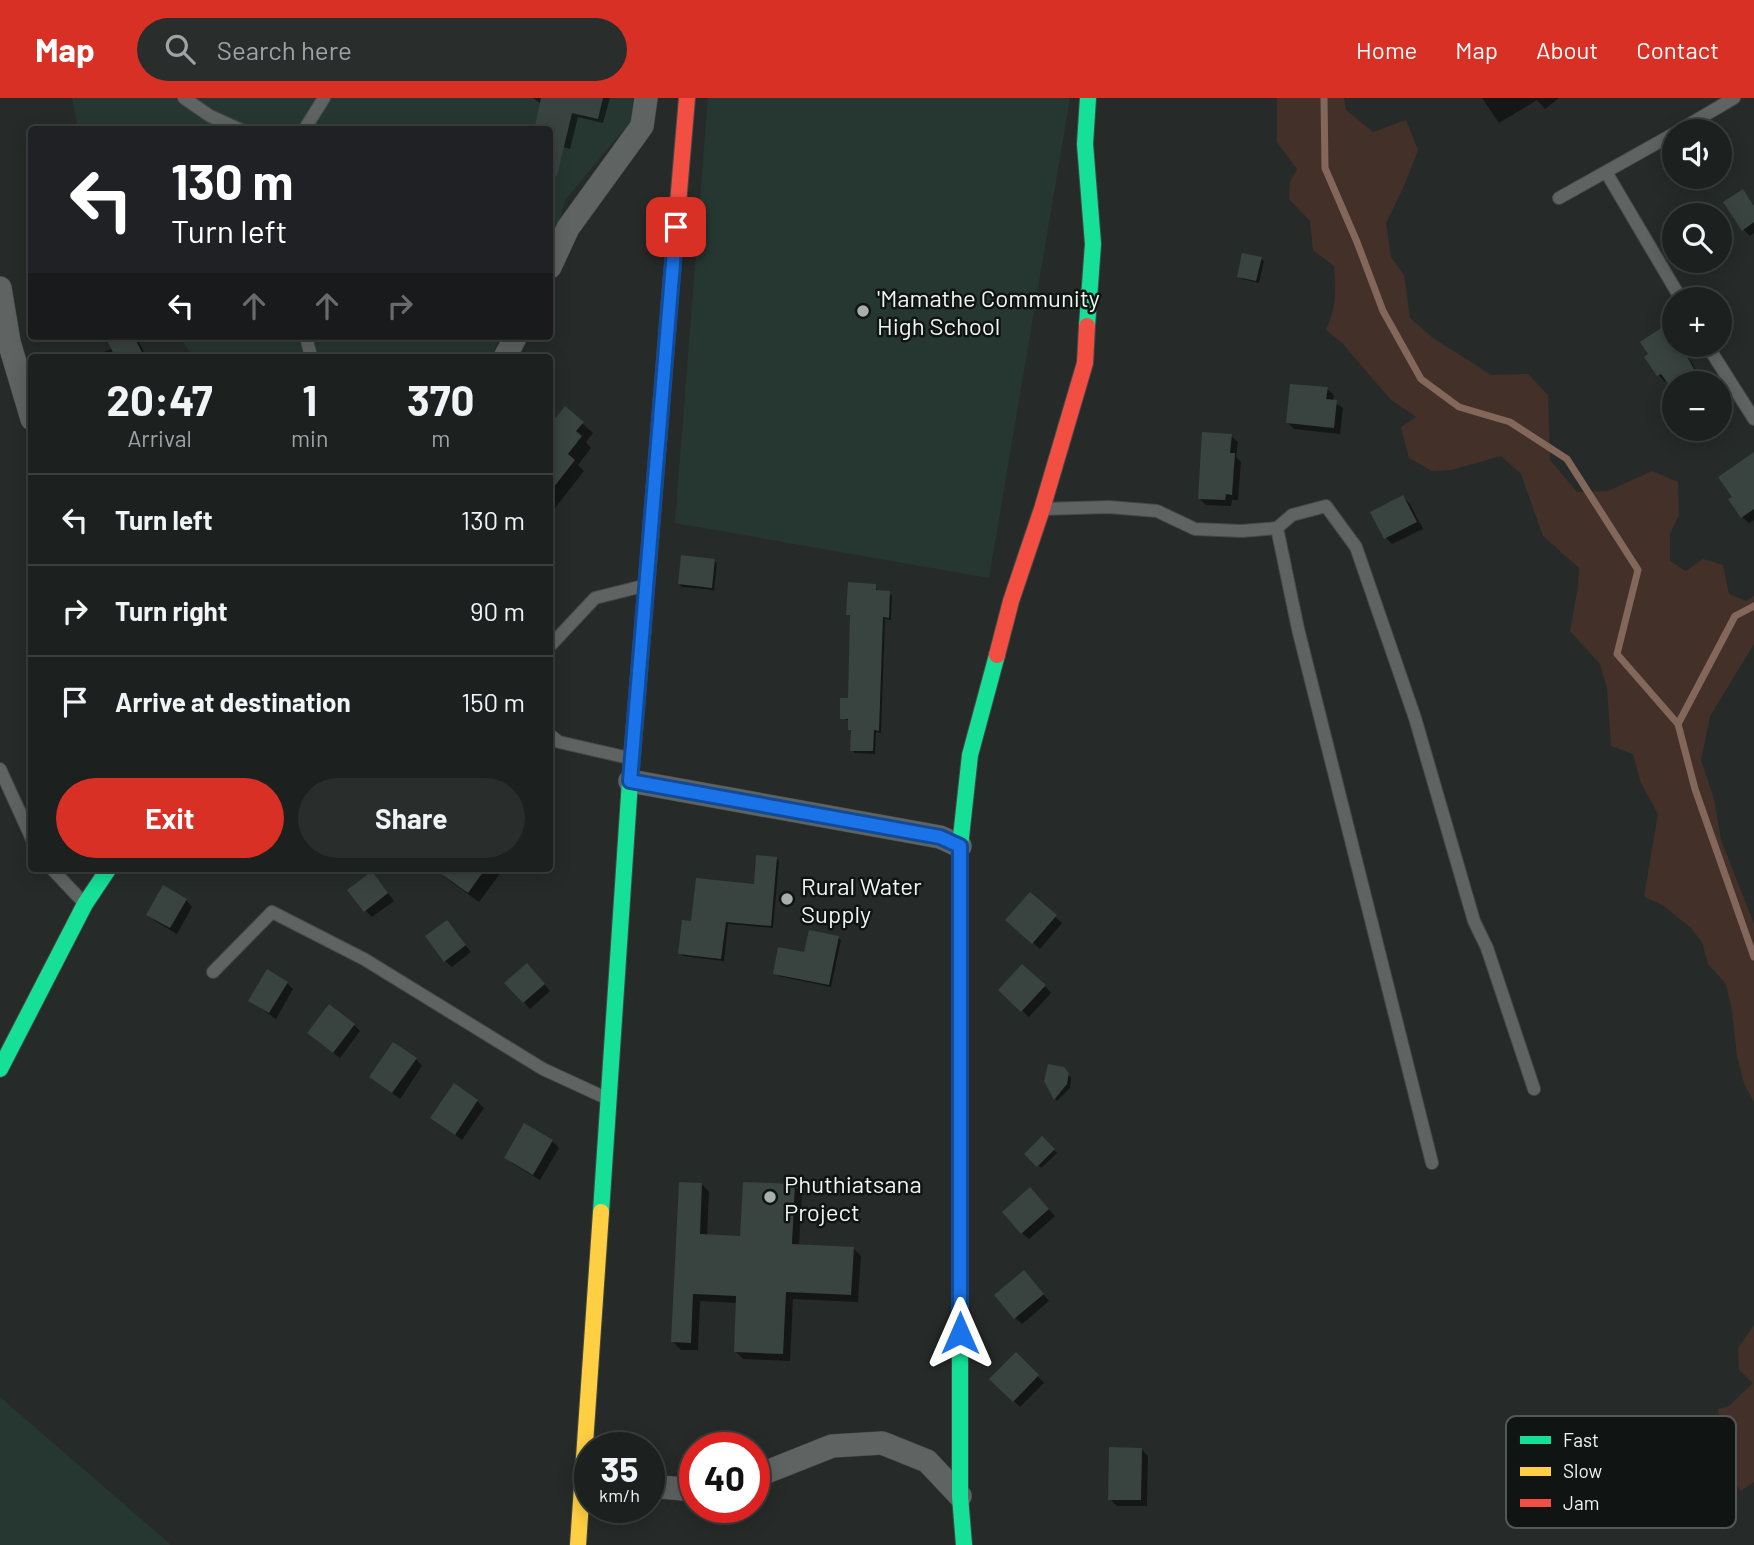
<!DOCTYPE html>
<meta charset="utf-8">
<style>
body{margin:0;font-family:Barlow,sans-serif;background:#292d2c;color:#f1f3f6;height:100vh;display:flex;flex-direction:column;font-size:26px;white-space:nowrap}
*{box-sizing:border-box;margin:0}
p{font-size:23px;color:#a0a3a4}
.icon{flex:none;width:38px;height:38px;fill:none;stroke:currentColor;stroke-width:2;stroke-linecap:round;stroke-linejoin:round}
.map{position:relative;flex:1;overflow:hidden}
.sheet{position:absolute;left:28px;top:256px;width:525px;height:518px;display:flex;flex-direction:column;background:#1c201f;border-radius:7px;box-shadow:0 4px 18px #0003,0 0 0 2px #3a3e3d}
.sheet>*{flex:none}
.hud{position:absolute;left:28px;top:28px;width:525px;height:214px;border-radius:7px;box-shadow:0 4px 18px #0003,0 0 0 2px #3a3e3d;background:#202124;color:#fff;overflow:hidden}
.controls{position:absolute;left:1662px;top:21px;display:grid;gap:14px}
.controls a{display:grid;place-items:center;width:70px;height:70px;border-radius:50%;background:#1c201f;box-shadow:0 4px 18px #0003,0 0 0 2px #3a3e3d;font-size:35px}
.speed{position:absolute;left:574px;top:1334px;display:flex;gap:14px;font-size:35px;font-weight:700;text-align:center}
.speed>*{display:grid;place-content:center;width:91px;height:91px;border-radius:50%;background:#1c201f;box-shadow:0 4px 18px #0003,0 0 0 2px #3a3e3d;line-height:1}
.speed small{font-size:18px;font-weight:400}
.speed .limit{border:10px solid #d22;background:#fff;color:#111}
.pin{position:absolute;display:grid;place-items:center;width:60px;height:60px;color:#fff;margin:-30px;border-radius:14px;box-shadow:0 4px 10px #0006}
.me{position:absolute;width:77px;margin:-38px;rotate:0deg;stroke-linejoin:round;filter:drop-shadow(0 0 5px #0008)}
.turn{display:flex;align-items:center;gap:24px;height:147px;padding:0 28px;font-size:32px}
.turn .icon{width:91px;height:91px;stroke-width:2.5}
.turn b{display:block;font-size:49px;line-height:60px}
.lanes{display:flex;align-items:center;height:66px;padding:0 28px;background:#0003;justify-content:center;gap:35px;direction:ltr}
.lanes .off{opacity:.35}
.eta{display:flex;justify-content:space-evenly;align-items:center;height:119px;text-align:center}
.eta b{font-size:42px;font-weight:700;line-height:49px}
.cta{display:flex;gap:14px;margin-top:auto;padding:14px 28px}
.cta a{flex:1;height:80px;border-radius:42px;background:#d93025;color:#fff;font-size:28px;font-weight:700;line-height:80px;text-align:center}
.cta a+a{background:#292d2c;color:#f1f3f6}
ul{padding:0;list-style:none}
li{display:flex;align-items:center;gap:21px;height:91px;padding:0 28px;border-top:2px solid #3a3e3d}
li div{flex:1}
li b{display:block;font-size:26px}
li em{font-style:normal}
header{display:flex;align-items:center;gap:42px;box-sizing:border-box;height:98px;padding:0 35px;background:#d93025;color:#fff}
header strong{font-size:33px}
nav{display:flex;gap:38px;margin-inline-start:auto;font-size:24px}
.search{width:490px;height:63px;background:#292d2c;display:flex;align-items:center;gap:18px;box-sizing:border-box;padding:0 24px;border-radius:38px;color:#a0a3a4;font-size:26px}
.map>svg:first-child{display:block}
</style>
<header>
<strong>Map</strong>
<div class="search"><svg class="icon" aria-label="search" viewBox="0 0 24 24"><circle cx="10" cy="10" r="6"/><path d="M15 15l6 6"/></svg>Search here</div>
<nav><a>Home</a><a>Map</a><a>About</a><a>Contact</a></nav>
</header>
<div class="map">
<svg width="1754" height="1447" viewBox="0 0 1754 1447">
<rect width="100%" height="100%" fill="#262b29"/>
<path fill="#263731" d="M72 0H633L631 23 565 102 556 138 550 150V32L78 31Z
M708 0H1070L989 480 675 425Z
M178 238H502L490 259H194Z
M0 1299 171 1447H0Z"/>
<path fill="#433129" d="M1277 0H1344L1346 12 1373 34 1406 22 1418 52 1404 88 1386 125 1391 159 1404 177 1410 220 1433 240 1491 277 1528 276 1548 297 1550 362 1577 394 1608 393 1652 373 1678 384 1679 417 1670 436V463L1686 473 1703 461 1723 467 1729 496 1746 503 1754 498V546L1710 618 1701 662 1714 701 1721 742 1754 826V1004L1744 985 1737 958 1732 912 1726 886 1708 866 1702 844 1690 829 1661 806 1644 799 1658 716 1641 685 1633 656 1611 648 1607 590 1600 566 1570 533 1578 489 1579 470 1543 438 1521 376 1501 358 1451 372 1432 373 1409 360 1401 329 1416 319 1391 302 1342 245 1326 232C1337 208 1336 194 1334 168L1313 152 1310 123 1289 101 1290 84 1297 71 1277 44Z
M1754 1227V1384L1741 1393 1724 1371 1723 1341 1718 1311 1729 1308 1753 1285 1739 1272 1738 1250Z"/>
<path fill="#0007" d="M533 0H610L603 25 578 19 570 51 550 45V32L541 6Z
M1482 0H1559L1545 11 1537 2 1499 25Z
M1743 93 1754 107V135L1750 138 1743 131Z
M1261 161 1264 163 1259 185 1242 181 1239 179Z
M1667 228 1675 236V247H1681L1701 280 1693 285H1675V291L1668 282 1665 284 1659 277Z
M107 238H136L146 259H106L104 254 113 250Z
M1327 291 1334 297 1333 303 1343 310 1340 336 1294 331 1288 325Z
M565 311 593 335 586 344 591 350 578 367 584 373 555 410 550 406V330Z
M1231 338 1238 344 1236 359 1241 364 1238 402H1232L1231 408 1206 407 1199 400Z
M1754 368V422L1749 425 1742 419 1734 399Z
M1403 399 1410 406 1423 431 1392 446 1386 440Z
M714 463 717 465 714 492 682 489 679 486Z
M875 487 878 494 889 495 892 498 891 522 885 521 881 635 876 634 875 656 855 655 852 652 853 635 849 631 850 623 842 620 849 602 851 520 848 516Z
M776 760 779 763 773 830 728 826 724 863 683 858 680 856 692 825 755 788Z
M441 770H504L479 804 450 783 439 773Z
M378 782 394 803 372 819 365 812Z
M1030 796 1062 825 1040 851 1014 829Z
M186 802 192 809 177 836 155 823 148 816Z
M453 831 471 854 452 869 445 863Z
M838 840 841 842 831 889 778 878 775 875Z
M533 874 550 893 530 911 507 885Z
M287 885 293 891 276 921 250 903Z
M1045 888 1051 895 1029 919 1000 892Z
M354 927 360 933 340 960 316 942Z
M416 961 422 968 400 1001 371 979Z
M1067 974 1071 980 1070 990 1057 1003 1055 1001Z
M477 1003 484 1010 462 1042 433 1020Z
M1042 1040 1057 1055 1041 1070 1027 1056Z
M552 1043 559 1050 540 1082 513 1066 506 1060Z
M702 1086 709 1094 707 1138 742 1139 794 1088 802 1096 799 1148 853 1150 861 1158 858 1204 793 1201 790 1263 743 1261 735 1253 737 1205 700 1203 698 1252H681L673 1244Z
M1036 1098 1055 1118 1029 1141 1022 1135Z
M1030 1181 1049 1203 1022 1226 1015 1220Z
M1016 1256 1044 1285 1020 1309 992 1281Z
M695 1343 715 1346 718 1349H695L694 1365 692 1362Z
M1141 1351 1148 1358 1147 1408H1117L1110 1401Z"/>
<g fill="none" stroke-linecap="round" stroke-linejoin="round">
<path stroke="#83675a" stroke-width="7" d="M1324 0 1325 70 1357 144 1383 213 1421 281 1459 309 1510 324 1567 361 1638 472 1617 556 1678 626 1695 691 1754 859
M1678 626 1735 518 1754 508"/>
</g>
<path fill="#39433f" d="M541 0H603L598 21 572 15 557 78 550 77V32H534Z
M1743 91 1754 108V124L1742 133 1723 104Z
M1242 155 1262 159 1256 183 1237 179Z
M1667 226 1675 237V247H1681L1695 273 1671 290 1661 276 1657 278 1644 259 1648 256 1640 244Z
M105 238H134L144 259H115Z
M1290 286 1328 289 1326 301 1337 302 1334 330 1286 325Z
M565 308 584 324 576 333 582 338 568 356 575 362 550 394V327Z
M1202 334 1232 336 1230 355H1235L1232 397 1226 396 1225 402 1198 401Z
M1754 354V411L1741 420 1728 401 1732 399 1718 379Z
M1403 397 1417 424 1384 441 1370 414Z
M681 457 715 461 712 490 678 486Z
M848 484 876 486V492L890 493 889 520 883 519 879 633 874 632 873 653H850L851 632H848V621H840V600H848L850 517H846Z
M756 757 777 759 771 828 726 824 721 861 678 856 682 822 691 823 696 780 754 786Z
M433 770H486L468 795Z
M372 773 388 795 364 814 347 792Z
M163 787 187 801 170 830 146 817Z
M1030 794 1057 817 1032 846 1005 822Z
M447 822 466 847 444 864 425 838Z
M809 832 839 838 829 887 773 876 778 849 804 854Z
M527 865 545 886 523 905 504 885Z
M1022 866 1046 887 1021 914 998 892Z
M267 871 288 884 269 915 248 903Z
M329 906 355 926 333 955 307 935Z
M393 944 417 960 392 995 369 979Z
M1048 966 1064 969 1069 975 1067 986 1054 1002 1044 983Z
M454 985 478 1002 455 1037 430 1020Z
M524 1025 553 1042 533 1077 504 1060Z
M1042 1038 1055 1051 1037 1069 1024 1056Z
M679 1084 702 1085 700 1136 740 1138 743 1084 795 1086 792 1146 854 1149 851 1197 786 1194 783 1256 734 1254 736 1198 693 1196 691 1245 671 1244Z
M1030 1089 1049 1111 1021 1136 1002 1114Z
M1024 1172 1044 1196 1014 1221 994 1197Z
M1016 1254 1039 1277 1013 1304 989 1281Z
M1109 1349 1142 1350 1141 1402H1108Z"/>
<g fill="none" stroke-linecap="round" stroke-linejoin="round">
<defs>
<path id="lane" d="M184 0 210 18 241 32
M304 32 324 0
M1678 33 1734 0
M1606 74 1681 201
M1559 100 1675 35
M306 238 311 259
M1707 247 1754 321
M1042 411 1109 409 1157 413 1195 431 1242 433 1277 430 1292 417 1326 408 1356 449 1415 620 1474 823 1487 850 1534 991
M1277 430 1298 531 1432 1065
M550 548 595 500 643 488
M550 637 559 644 629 660
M0 671 32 741
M51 770 85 806
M213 874 272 814 364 861 543 971 606 1000"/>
<path id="street" d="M550 169 568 130 642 28 646 0
M0 190 9 244 32 321
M505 259 516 238
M630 683 940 739 960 748
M754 1379 832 1348 882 1345 927 1363 960 1398
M649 1388 695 1392"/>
<path id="fast" d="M1087 228 1093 146 1085 46 1088 0
M0 971 85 806 109 770
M601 1114 630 683 649 456
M964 1447 960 1398V748L970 657 997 557"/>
<path id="slow" d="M649 456 669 211
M578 1447 601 1114"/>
<path id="jam" d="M669 211 687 0
M997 557 1011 503 1042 411 1085 265 1087 228"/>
</defs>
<use href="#lane" stroke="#444947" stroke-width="14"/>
<use href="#street" stroke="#444947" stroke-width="24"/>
<use href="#fast" stroke="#444947" stroke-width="18"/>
<use href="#slow" stroke="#444947" stroke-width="18"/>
<use href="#jam" stroke="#444947" stroke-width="18"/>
<use href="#lane" stroke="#5f6361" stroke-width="12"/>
<use href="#street" stroke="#5f6361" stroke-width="23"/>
<use href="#fast" stroke="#16e098" stroke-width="16"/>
<use href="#slow" stroke="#ffcf43" stroke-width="16"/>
<use href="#jam" stroke="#f24e42" stroke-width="16"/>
</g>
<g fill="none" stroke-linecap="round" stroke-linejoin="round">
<defs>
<path id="route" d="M676 129 630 683 940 739 960 748V1235"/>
</defs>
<use href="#route" stroke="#114b97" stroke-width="18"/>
<use href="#route" stroke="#1a73e8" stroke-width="12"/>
</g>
<g fill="#a8aeac" stroke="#101513" stroke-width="2.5">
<circle cx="863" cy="213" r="7"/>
<circle cx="787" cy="801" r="7"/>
<circle cx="770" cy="1099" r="7"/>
</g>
<g text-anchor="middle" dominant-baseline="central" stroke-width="5" stroke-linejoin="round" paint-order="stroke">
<g font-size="24" fill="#eef5f2" stroke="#101513" text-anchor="start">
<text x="877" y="199">'Mamathe Community<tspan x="877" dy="28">High School</tspan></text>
<text x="801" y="787">Rural Water<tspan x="801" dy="28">Supply</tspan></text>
<text x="784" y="1085">Phuthiatsana<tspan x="784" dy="28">Project</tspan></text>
</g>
</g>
<rect x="1506" y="1318" width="230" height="112" rx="10" fill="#101513" stroke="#535856" stroke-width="2"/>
<rect x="1520" y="1338" width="31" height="8" fill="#16e098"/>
<rect x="1520" y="1369" width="31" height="9" fill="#ffcf43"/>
<rect x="1520" y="1401" width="31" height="8" fill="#f24e42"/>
<g font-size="19" fill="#eef5f2">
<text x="1563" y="1349">Fast</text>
<text x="1563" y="1380">Slow</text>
<text x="1563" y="1412">Jam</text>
</g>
</svg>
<div class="controls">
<a><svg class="icon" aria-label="sound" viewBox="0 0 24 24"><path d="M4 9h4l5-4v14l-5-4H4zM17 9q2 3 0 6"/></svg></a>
<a><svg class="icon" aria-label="search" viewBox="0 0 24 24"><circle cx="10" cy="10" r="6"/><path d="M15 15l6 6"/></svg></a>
<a>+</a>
<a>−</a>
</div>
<div class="speed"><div>35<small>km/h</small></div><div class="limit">40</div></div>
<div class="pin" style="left:676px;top:129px;background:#d93025"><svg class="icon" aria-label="arrive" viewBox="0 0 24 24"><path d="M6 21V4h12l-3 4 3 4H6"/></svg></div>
<svg class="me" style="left:960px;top:1235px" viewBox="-20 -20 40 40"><path d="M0-17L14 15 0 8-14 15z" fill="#1a73e8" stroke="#fff" stroke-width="4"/></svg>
<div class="hud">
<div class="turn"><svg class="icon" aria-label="left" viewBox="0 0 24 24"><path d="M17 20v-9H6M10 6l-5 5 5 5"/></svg><div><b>130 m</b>Turn left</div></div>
<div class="lanes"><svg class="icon" aria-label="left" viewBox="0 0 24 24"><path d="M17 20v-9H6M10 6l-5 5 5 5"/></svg><svg class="icon off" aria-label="ahead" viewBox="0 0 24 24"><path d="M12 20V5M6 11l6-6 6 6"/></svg><svg class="icon off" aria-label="ahead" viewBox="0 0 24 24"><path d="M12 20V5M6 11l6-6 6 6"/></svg><svg class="icon off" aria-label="right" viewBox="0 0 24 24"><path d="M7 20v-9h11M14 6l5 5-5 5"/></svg></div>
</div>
<section class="sheet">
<div class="eta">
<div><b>20:47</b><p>Arrival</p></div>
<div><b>1</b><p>min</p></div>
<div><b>370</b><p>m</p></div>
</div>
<ul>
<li><svg class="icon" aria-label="left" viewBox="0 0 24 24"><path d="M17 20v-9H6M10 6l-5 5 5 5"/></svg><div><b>Turn left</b></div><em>130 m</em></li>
<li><svg class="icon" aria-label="right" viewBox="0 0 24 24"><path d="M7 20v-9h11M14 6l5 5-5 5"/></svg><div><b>Turn right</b></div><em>90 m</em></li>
<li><svg class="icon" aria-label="arrive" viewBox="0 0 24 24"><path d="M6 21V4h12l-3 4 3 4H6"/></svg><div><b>Arrive at destination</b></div><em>150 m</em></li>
</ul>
<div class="cta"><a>Exit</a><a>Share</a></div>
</section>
</div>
